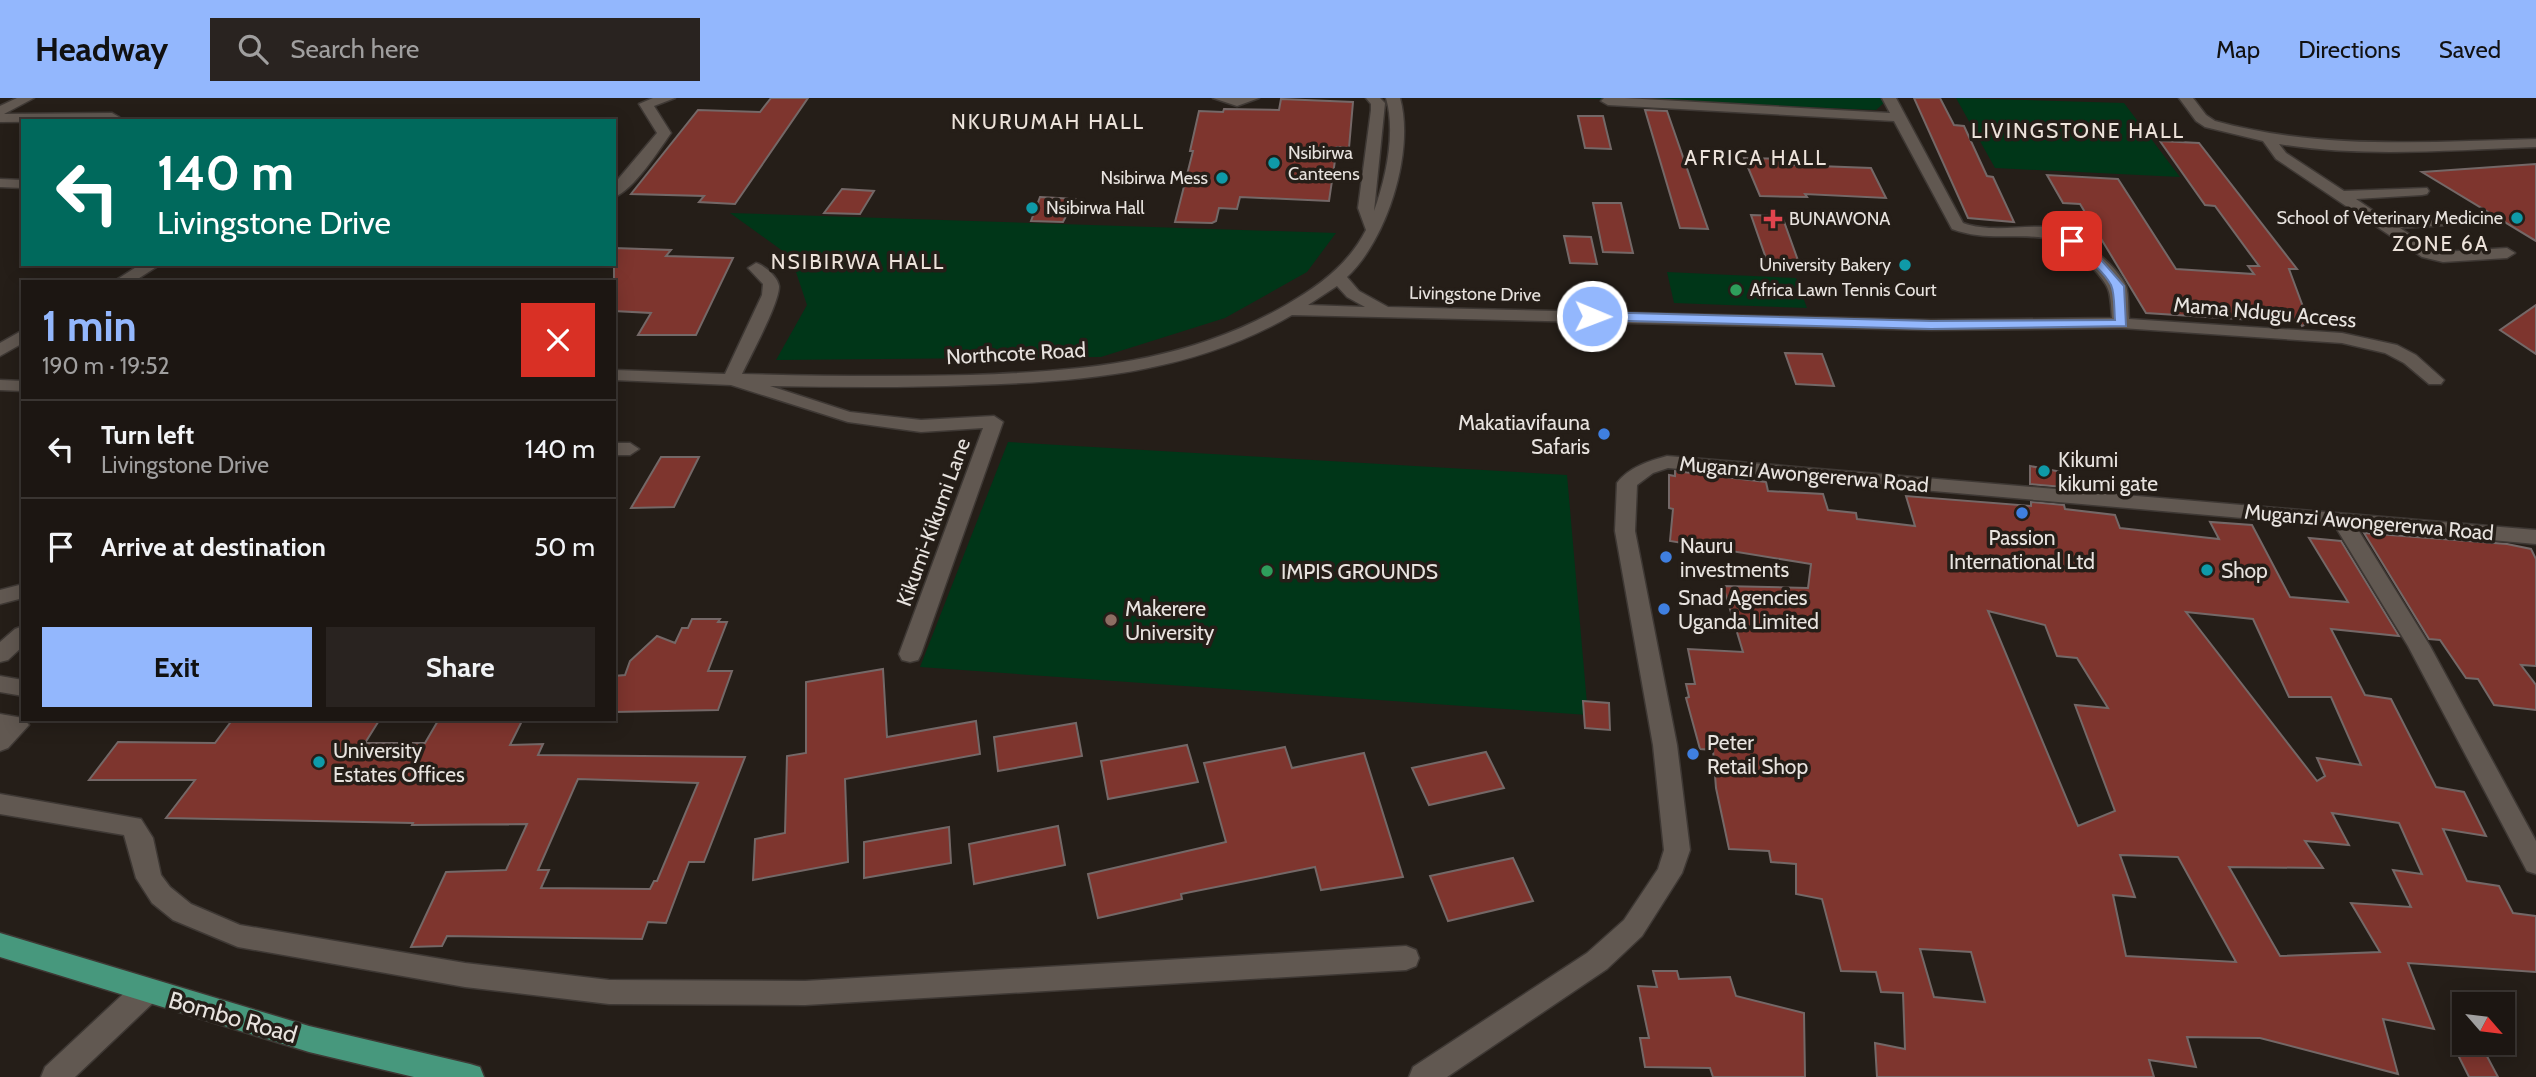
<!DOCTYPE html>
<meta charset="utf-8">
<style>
body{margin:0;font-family:Cabin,sans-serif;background:#292320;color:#f1f3f6;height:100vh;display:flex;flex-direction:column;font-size:26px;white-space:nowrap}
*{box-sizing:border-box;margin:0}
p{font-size:23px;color:#a09f9f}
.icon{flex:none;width:38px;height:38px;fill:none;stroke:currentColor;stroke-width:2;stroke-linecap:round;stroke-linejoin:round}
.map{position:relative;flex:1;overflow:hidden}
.sheet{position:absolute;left:21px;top:182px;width:595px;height:441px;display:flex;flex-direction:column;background:#1c1612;border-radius:0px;box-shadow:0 4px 18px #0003,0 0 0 2px #3a3532}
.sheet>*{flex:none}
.guide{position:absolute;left:21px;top:21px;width:595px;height:147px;border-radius:0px;box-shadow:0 4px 18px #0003,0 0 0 2px #3a3532;background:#00695c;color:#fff;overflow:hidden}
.needle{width:46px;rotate:118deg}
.buttons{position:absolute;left:2452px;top:894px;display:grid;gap:14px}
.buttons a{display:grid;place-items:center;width:63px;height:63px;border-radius:0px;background:#1c1612;box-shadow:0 4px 18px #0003,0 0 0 2px #3a3532;font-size:35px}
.pin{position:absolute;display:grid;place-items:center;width:60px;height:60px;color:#fff;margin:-30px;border-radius:14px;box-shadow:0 4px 10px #0006}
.me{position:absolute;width:77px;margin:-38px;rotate:91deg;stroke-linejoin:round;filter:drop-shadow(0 0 5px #0008)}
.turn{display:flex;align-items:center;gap:24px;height:147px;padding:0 21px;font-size:32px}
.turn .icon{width:91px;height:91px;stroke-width:2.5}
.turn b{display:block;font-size:49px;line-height:60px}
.round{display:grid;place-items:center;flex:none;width:74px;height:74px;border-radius:0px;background:#292320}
.overview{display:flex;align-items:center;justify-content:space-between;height:119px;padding:0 21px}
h1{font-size:42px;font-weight:800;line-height:52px;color:#93b7fd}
.primary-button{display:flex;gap:14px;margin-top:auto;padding:14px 21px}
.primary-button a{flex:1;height:80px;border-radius:0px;background:#93b7fd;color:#111;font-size:28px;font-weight:800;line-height:80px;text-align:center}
.primary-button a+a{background:#292320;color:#f1f3f6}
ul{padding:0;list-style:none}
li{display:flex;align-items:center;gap:21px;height:98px;padding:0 21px;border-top:2px solid #3a3532}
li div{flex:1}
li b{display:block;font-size:26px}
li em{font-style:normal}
header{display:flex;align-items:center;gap:42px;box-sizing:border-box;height:98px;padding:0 35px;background:#93b7fd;color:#111}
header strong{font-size:33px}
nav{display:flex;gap:38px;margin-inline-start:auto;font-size:24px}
.search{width:490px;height:63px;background:#292320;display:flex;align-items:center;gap:18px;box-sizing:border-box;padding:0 24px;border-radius:0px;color:#a09f9f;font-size:26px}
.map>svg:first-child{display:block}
</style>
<header>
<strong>Headway</strong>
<div class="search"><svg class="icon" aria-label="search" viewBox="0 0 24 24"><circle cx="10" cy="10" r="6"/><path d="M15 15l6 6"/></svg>Search here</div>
<nav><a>Map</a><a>Directions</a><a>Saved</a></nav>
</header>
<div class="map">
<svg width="2536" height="979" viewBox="0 0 2536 979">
<rect width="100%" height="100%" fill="#251e18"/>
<path fill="#003618" d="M1579 0H1884L1885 4 1876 12Z
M1956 0 2124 5 2180 79 1995 70Z
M730 115 1336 135 1307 174 1225 220 1101 259 776 262 807 207 791 159Z
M1667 174 1796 180 1807 210 1674 205Z
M1008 344 1567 377 1588 617 920 569Z"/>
<path fill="#7e352e" stroke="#746867" stroke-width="2" fill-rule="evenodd" d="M771 0H808L735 106 699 104 704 98 631 96 698 12 760 14Z
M1914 0H1940L1954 27 1964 28 1987 78 1993 79 2014 124 1968 120Z
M1281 1 1353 4 1349 50 1337 49 1329 103 1240 99 1237 111 1219 110 1216 123 1212 125 1175 124 1193 53H1190L1199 13 1223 14 1224 11 1279 12Z
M1645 12 1667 13 1708 131 1680 130Z
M1578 18H1603L1611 51 1585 50Z
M2160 43 2199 45 2297 171H2289L2309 225 2302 228 2300 225 2146 215 2080 106 2063 105 2047 77 2118 81 2176 171 2254 176 2248 168H2259L2215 108 2205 107Z
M1744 60 1789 61 1792 67 1871 70 1886 100 1805 96 1807 99 1760 98Z
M2536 66V143L2422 74Z
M842 91 874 93 860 116 824 115Z
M1040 99 1075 101 1063 124 1031 123Z
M1593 105H1621L1633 155 1603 154Z
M1751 117 1782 118 1800 168 1768 166Z
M1564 138 1591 139 1597 166 1570 165Z
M614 150 671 152 666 158 733 160 696 237H638L651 215 614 213Z
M2536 207V256L2500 232Z
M1785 255 1822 256 1834 288 1796 286Z
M661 359H699L674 409 631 410Z
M2030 368 2062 374 2063 389 2030 386Z
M1675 373 1766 384 1768 393 1823 396 1828 412 1856 415 1857 421 1915 428 1906 398 2031 408V404L2064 407 2065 411 2115 417 2120 430 2219 441 2210 424 2252 427 2290 499 2348 504 2309 440 2341 443 2399 538 2331 531 2365 597 2391 601 2436 689 2464 694 2486 738 2443 731 2467 783 2499 788 2513 815 2536 818V874L2408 865 2434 931 2383 921 2398 976 2260 940 2187 939 2196 969 2149 962 2154 979H1877L1875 945 1905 951 1903 895 1881 894 1876 874 1841 873 1822 801 1796 796V766L1771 764 1769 753 1729 751 1716 690 1713 652 1700 651 1686 600 1689 599 1686 586H1695L1688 551 1743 554 1723 488 1808 490 1811 466 1670 443 1673 411 1669 410V377L1675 378ZM1988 513 2045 527 2057 558 2077 560 2108 610 2075 607 2115 713 2078 728ZM2186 514 2253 521 2289 599H2331L2361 667 2317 660 2325 678 2317 683ZM2332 715 2399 725 2422 776 2393 772 2411 809 2351 805 2380 854 2280 858 2229 769 2323 770 2305 743 2349 747ZM2120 757 2178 759 2236 864 2126 858 2113 797 2135 799ZM1920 851 1971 854 1985 904 1934 899Z
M2364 435 2507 446 2531 451 2536 461V568L2521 567 2536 587V612L2494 607 2478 581 2466 580 2440 542 2429 541Z
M692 521H720L718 524H727L708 573H732L718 612 614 614V578L625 577 630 563 657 538 675 545 682 530H688Z
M883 571 887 639 976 623 980 656 845 681 848 764 753 782 755 741 785 735 787 658 806 655V584Z
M1583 603 1609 605 1610 632 1585 630Z
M233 621H380L365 645H425L439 621H523L510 647 543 646 538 657 745 659 704 764H689L666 825 648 824 642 841 447 838 442 848 411 849 446 774 506 772 527 726 412 727 413 725 166 720 195 682H89L118 644 215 645ZM578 681 698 685 657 783H654L650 791 541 790 549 772H538Z
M1076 625 1082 658 998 673 994 639Z
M1187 647 1198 684 1108 701 1101 663Z
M1285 649 1292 670 1364 655 1403 779 1321 792 1315 769 1181 796 1182 801 1098 820 1088 776 1226 744 1204 665Z
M1486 654 1504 690 1429 707 1412 670Z
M1058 728 1065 767 974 786 969 746Z
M949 729 951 765 864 780V744Z
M1513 760 1533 803 1448 823 1430 778Z
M1653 873H1677L1679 881 1730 879 1736 898 1804 915 1805 979H1713L1710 970 1645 969 1640 940H1649L1638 888 1657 889Z
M2452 945H2480L2498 979H2469Z"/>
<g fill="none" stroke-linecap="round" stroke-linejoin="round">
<defs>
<path id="minor" d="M17 0H34L4 16 112 15 119 19 113 23 0 24V8Z
M653 0H675L654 8 671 35C659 52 633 93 614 99V86L657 35 639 6Z
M1213 0H1259L1237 8Z
M1366 0H1380L1385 5 1374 113C1386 80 1396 34 1386 0H1400C1415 53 1387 142 1347 179L1359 193 1388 209 1931 222 2112 220C2110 191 2111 190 2091 168 2047 118 2006 151 1952 131L1894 23 1608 7 1601 3 1604 0H1625L1890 15 1882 0H1896L1963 125C1991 135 2021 127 2050 129 2072 131 2118 168 2126 188 2129 197 2128 211 2129 221L2342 235 2397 247 2416 257 2444 282 2441 286H2429L2404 265 2385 255 2342 245 2121 230 1931 232 1292 217C1194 274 1083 284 972 287 905 290 837 289 770 288L850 314 921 322 994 318 1003 324 921 556 918 562 910 564 902 562 899 556 983 330 921 334 848 324 731 287 614 282V272L725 276 762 197 763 186 748 170 756 165C764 167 778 179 779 188 780 204 750 259 742 276 818 278 894 279 970 277 1083 273 1186 265 1286 207 1319 188 1348 167 1366 132L1358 110 1371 12V6ZM1337 188 1347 199 1365 209 1308 207Z
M2179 0H2193L2206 17 2215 23C2320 52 2428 44 2536 41V49C2451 52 2363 60 2279 46L2286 55 2344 93 2427 90 2429 93 2427 96 2422 97 2356 101 2387 122 2469 118 2472 121 2469 124 2464 126 2400 130 2433 152 2443 154 2507 150 2515 155 2507 160 2443 164 2422 159 2276 61 2263 43 2205 29 2196 23Z
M0 81 23 82V90L0 89Z
M141 166H161L133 184H113Z
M23 232V245L0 258V245Z
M0 282 23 283V293L0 292Z
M614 345H630L639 351 630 357H614Z
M1667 358 2536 432V446L2357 430 2430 548 2536 743V776L2527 773 2408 548 2335 428 1668 370 1653 375 1637 387 1635 433 1677 647 1690 752 1682 775 1642 838 1607 871 1447 979H1409L1413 969 1587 855 1624 822 1658 771 1664 752 1653 647 1615 433 1617 385C1629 369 1649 363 1667 358Z
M23 486V500L0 506V492Z
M23 528V548L8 562 0 564V544L15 531Z
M0 578 23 582V598L0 594Z
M0 616 23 620 29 627 8 650 0 653Z
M0 696 141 721 153 740 161 777 170 789 191 806 240 827 465 865 609 882 805 883 1406 848 1416 852 1419 860 1416 868 1406 872 805 907 609 906 465 889 238 849 173 822 152 805 136 780 124 737 0 716Z
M146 881 156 884 160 893 156 902 75 979H41L45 969 136 884Z"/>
<path id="major" d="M0 835 309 928 470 966 480 969 484 979H414L309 954 0 859Z"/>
</defs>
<use href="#minor" stroke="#3e3834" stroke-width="3"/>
<use href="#major" stroke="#3e3834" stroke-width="3"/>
<use href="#minor" fill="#615851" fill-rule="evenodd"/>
<use href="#major" fill="#47987d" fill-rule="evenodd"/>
</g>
<path fill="#93b7fd" stroke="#6077a4" stroke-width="2" d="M2072 139 2089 148 2124 188 2126 228 1931 231 1592 222 1586 218 1592 214 1931 223 2115 222C2114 212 2115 196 2111 187 2101 169 2080 156 2066 143Z"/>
<g fill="#0f9aa8" stroke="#251e18" stroke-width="2.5">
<circle cx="1274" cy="65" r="7"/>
<circle cx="1222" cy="80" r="7"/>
<circle cx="1032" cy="110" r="7"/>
<circle cx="2517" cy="120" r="7"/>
<circle cx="1905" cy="167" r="7"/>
<circle cx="2044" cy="373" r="7"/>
<circle cx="2207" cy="472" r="7"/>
<circle cx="319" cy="664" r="7"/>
</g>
<path fill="#e0444e" stroke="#251e18" stroke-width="2.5" d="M1769.5 110.5h7v7h7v7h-7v7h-7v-7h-7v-7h7z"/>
<g fill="#2e9e5b" stroke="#251e18" stroke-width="2.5">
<circle cx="1736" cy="192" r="7"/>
<circle cx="1267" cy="473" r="7"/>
</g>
<g fill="#3f7fe0" stroke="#251e18" stroke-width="2.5">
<circle cx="1604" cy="336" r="7"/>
<circle cx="2022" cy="415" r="7"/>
<circle cx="1666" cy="459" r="7"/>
<circle cx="1664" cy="511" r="7"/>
<circle cx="1693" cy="656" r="7"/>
</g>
<circle fill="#8d6e63" stroke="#251e18" stroke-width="2.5" cx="1111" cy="522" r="7"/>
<g text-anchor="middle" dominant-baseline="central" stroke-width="7" stroke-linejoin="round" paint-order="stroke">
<g font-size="18" fill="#e8e3df" stroke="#251e18" text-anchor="start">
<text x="1288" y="55">Nsibirwa<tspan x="1288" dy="21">Canteens</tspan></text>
<text x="1208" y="80" text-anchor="end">Nsibirwa Mess</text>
<text x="1046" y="110">Nsibirwa Hall</text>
<text x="2503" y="120" text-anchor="end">School of Veterinary Medicine</text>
<text x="1789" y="121">BUNAWONA</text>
<text x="1891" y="167" text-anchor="end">University Bakery</text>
<text x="1750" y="192">Africa Lawn Tennis Court</text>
</g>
<g font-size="18" fill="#e8e3df" stroke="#251e18">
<text transform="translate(1475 196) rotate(1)">Livingstone Drive</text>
</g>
<g font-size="21" letter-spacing="2" fill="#ece2da" stroke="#251e18">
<text x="1048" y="23">NKURUMAH HALL</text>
<text x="2078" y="32">LIVINGSTONE HALL</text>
<text x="1756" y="59">AFRICA HALL</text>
<text x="2441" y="145">ZONE 6A</text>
<text x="858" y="163">NSIBIRWA HALL</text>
</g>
<g font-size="21" fill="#e8e3df" stroke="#251e18">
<text transform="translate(2265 214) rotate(5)">Mama Ndugu Access</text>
<text transform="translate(1016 255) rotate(-3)">Northcote Road</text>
<text transform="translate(1804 376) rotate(5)">Muganzi Awongererwa Road</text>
<text transform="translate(933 424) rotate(-70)">Kikumi-Kikumi Lane</text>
<text transform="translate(2369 424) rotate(5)">Muganzi Awongererwa Road</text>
</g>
<g font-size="21" fill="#e8e3df" stroke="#251e18" text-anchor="start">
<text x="1590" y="324" text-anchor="end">Makatiavifauna<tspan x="1590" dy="24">Safaris</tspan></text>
<text x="2058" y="361">Kikumi<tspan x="2058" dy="24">kikumi gate</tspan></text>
<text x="2022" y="439" text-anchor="middle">Passion<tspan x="2022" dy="24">International Ltd</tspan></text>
<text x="1680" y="447">Nauru<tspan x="1680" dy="24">investments</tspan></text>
<text x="2221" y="472">Shop</text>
<text x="1281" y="473">IMPIS GROUNDS</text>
<text x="1678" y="499">Snad Agencies<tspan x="1678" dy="24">Uganda Limited</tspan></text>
<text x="1125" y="510">Makerere<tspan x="1125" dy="24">University</tspan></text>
<text x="1707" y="644">Peter<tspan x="1707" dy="24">Retail Shop</tspan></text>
<text x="333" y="652">University<tspan x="333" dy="24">Estates Offices</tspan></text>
</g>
<g font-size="24" fill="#e8e3df" stroke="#251e18">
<text transform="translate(233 919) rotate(16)">Bombo Road</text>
</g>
</g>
</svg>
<div class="buttons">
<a><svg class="needle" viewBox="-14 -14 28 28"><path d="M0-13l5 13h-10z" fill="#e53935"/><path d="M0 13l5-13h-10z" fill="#a09f9f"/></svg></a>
</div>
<div class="pin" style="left:2072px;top:143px;background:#d93025"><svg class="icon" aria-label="arrive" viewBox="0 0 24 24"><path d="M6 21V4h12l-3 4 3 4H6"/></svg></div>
<svg class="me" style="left:1592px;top:218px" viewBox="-20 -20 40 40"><circle r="17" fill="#93b7fd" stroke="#fff" stroke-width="3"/><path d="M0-11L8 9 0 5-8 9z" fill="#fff"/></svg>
<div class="guide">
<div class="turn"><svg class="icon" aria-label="left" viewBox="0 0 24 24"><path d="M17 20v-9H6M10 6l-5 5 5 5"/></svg><div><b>140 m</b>Livingstone Drive</div></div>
</div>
<section class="sheet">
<div class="overview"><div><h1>1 min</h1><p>190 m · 19:52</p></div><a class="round" style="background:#d93025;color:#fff"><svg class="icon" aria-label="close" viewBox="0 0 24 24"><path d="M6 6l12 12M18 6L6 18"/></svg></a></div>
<ul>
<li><svg class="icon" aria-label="left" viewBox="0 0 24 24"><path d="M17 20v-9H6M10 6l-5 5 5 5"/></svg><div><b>Turn left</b><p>Livingstone Drive</p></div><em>140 m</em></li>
<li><svg class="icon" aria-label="arrive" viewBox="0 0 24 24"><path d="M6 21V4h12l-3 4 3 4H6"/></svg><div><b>Arrive at destination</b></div><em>50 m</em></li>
</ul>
<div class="primary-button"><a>Exit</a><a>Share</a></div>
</section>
</div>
